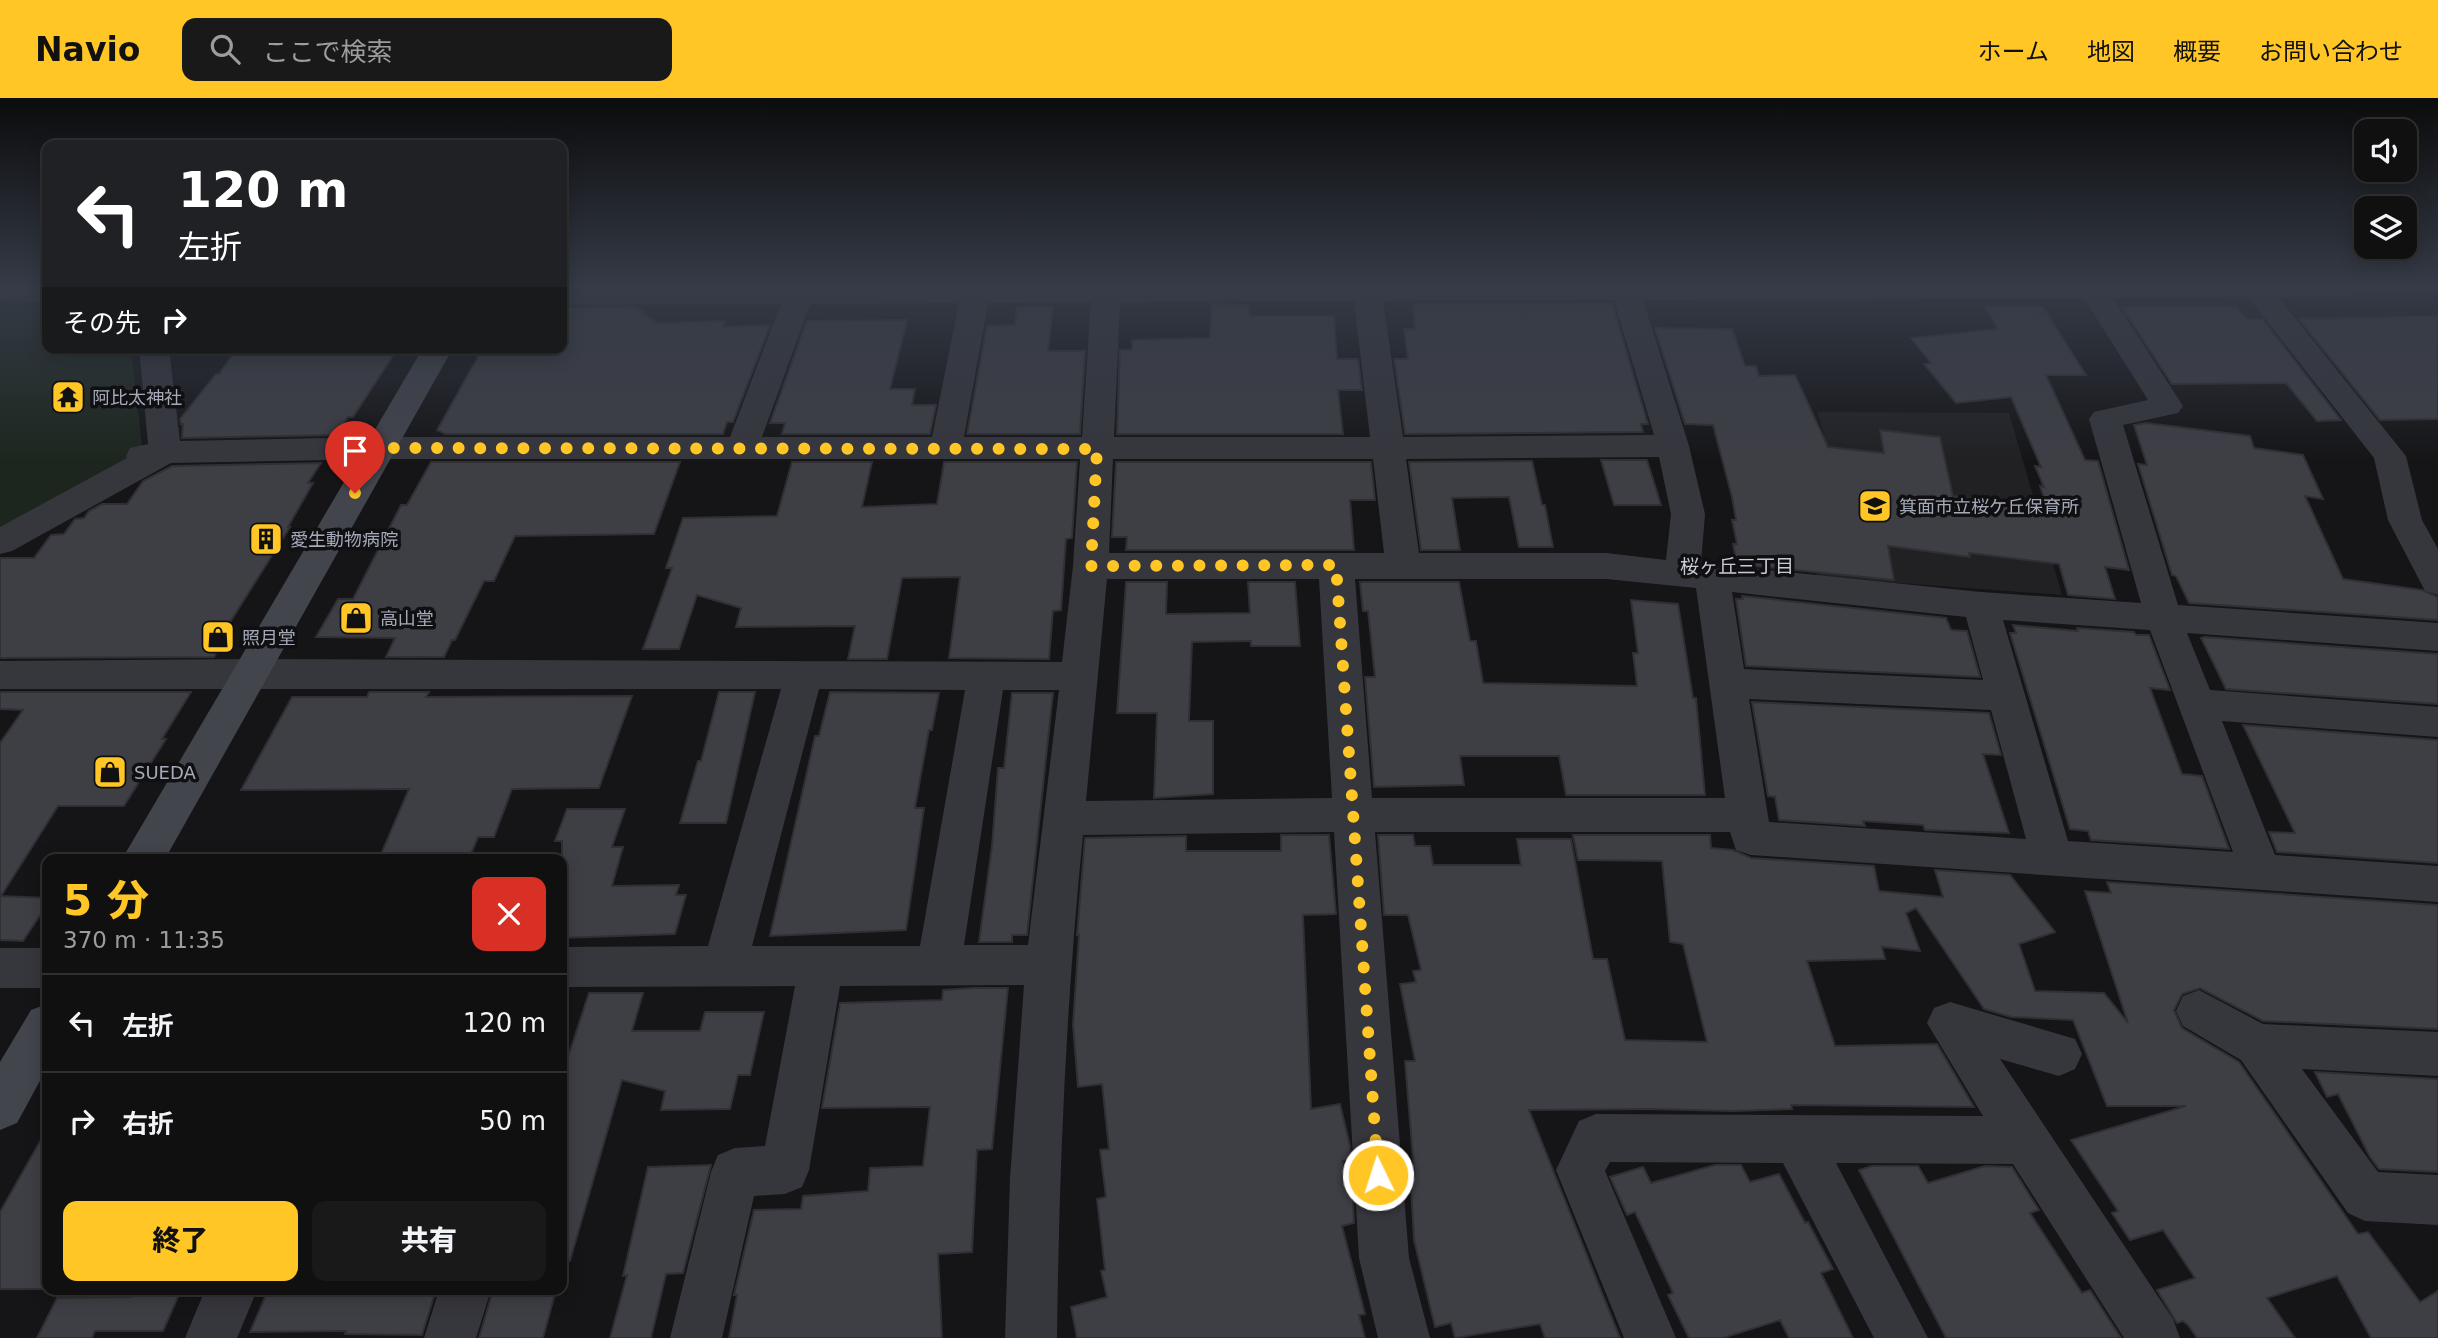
<!DOCTYPE html>
<html lang="ja">
<meta charset="utf-8">
<style>
body{margin:0;font-family:"DejaVu Sans","Noto Sans JP",sans-serif;background:#19191a;color:#f1f3f6;height:100vh;display:flex;flex-direction:column;font-size:26px;white-space:nowrap}
*{box-sizing:border-box;margin:0}
p{font-size:23px;color:#9c9d9f}
.icon{flex:none;width:38px;height:38px;fill:none;stroke:currentColor;stroke-width:2;stroke-linecap:round;stroke-linejoin:round}
.map{position:relative;flex:1;overflow:hidden}
.side{position:absolute;left:42px;top:756px;width:525px;height:441px;display:flex;flex-direction:column;background:#101011;border-radius:14px;box-shadow:0 4px 18px #0003,0 0 0 2px #303031}
.side>*{flex:none}
.hud{position:absolute;left:42px;top:42px;width:525px;height:214px;border-radius:14px;box-shadow:0 4px 18px #0003,0 0 0 2px #303031;background:#202124;color:#fff;overflow:hidden}
.tools{position:absolute;left:2354px;top:21px;display:grid;gap:14px}
.tools a{display:grid;place-items:center;width:63px;height:63px;border-radius:14px;background:#101011;box-shadow:0 4px 18px #0003,0 0 0 2px #303031;font-size:35px}
.pin{position:absolute;display:grid;place-items:center;width:60px;height:60px;color:#fff;margin:-72px -30px;border-radius:50% 50% 50% 0;rotate:-45deg;box-shadow:0 0 7px #0007}
.pin .icon{rotate:45deg}
.me{position:absolute;width:77px;margin:-38px;rotate:356deg;stroke-linejoin:round;filter:drop-shadow(0 0 5px #0008)}
.turn{display:flex;align-items:center;gap:24px;height:147px;padding:0 21px;font-size:32px}
.turn .icon{width:91px;height:91px;stroke-width:2.5}
.turn b{display:block;font-size:49px;line-height:60px}
.then{display:flex;align-items:center;height:66px;padding:0 21px;background:#0003;gap:14px;font-size:26px}
.round{display:grid;place-items:center;flex:none;width:74px;height:74px;border-radius:14px;background:#19191a}
.head{display:flex;align-items:center;justify-content:space-between;height:119px;padding:0 21px}
h1{font-size:42px;font-weight:800;line-height:52px;color:#ffc625}
.button{display:flex;gap:14px;margin-top:auto;padding:14px 21px}
.button a{flex:1;height:80px;border-radius:14px;background:#ffc625;color:#111;font-size:28px;font-weight:800;line-height:80px;text-align:center}
.button a+a{background:#19191a;color:#f1f3f6}
ul{padding:0;list-style:none}
li{display:flex;align-items:center;gap:21px;height:98px;padding:0 21px;border-top:2px solid #303031}
li div{flex:1}
li b{display:block;font-size:26px}
li em{font-style:normal}
header{display:flex;align-items:center;gap:42px;box-sizing:border-box;height:98px;padding:0 35px;background:#ffc625;color:#111}
header strong{font-size:33px}
nav{display:flex;gap:38px;margin-inline-start:auto;font-size:24px}
.search{width:490px;height:63px;background:#19191a;display:flex;align-items:center;gap:18px;box-sizing:border-box;padding:0 24px;border-radius:14px;color:#9c9d9f;font-size:26px}
.map>svg:first-child{display:block}
</style>
<header>
<strong>Navio</strong>
<div class="search"><svg class="icon" aria-label="search" viewBox="0 0 24 24"><circle cx="10" cy="10" r="6"/><path d="M15 15l6 6"/></svg>ここで検索</div>
<nav><a>ホーム</a><a>地図</a><a>概要</a><a>お問い合わせ</a></nav>
</header>
<div class="map">
<svg width="2438" height="1240" viewBox="0 0 2438 1240">
<rect width="100%" height="100%" fill="#151517"/>
<path fill="#212124" d="M1817 314 2009 315 2062 497 1817 479 1794 338 1824 337Z"/>
<path fill="#1d261e" d="M0 204 47 206V250H131L142 348 126 368 0 431Z"/>
<path fill="#3e3f45" stroke="#2f2f34" stroke-width="2" d="M1612 205 1648 326H1641L1643 334 1405 336 1394 261H1408L1404 231H1415L1413 206Z
M1212 206 1249 207V218H1334L1337 261H1358L1362 292H1338L1343 336H1117L1120 252H1132V242L1210 240Z
M2236 208 2247 221H2262L2341 322 2317 323 2286 285 2172 286 2122 209Z
M636 209 657 225 725 223 723 229 770 227 733 324H727L723 336H445L437 332 483 250H562V210Z
M1017 209H1053L1048 253H1085L1080 336H967L987 228 1015 227Z
M1985 209H2043L2086 277H2046L2085 362 2098 363 2129 472 2105 469 2115 501 2068 497 2059 466 1969 455 1970 459 1888 448 1894 482 1737 466 1733 446H1737L1732 422H1736L1732 399 1713 327 1685 326 1655 230 1732 231 1745 268H1756L1759 278 1795 277 1828 349 1884 355 1880 332 1940 339 1953 398 2047 409 2040 388 2044 389 2035 368 2041 369 2011 299 1956 305 1924 266 1931 265 1911 240 1998 231Z
M2438 218V321L2380 322 2299 221Z
M907 222 890 291H915L912 307H936L930 336H782L785 325H770L807 223Z
M237 250H398L353 319H348L337 337 182 340 183 326H181L180 321 216 276H219Z
M2146 325 2250 338 2254 350 2303 357 2323 401 2305 398 2343 481 2422 492 2438 499V522L2189 505 2176 478 2172 477 2138 366 2147 367 2134 327Z
M1601 362H1647L1661 407H1614Z
M1532 363 1542 407H1545L1553 449H1519L1509 399 1452 400 1460 452H1421L1409 364Z
M431 364H680L654 436 515 438 494 483H484L455 542H452L444 559H386L395 540 316 539 338 501H353L401 407H407Z
M792 364H872L862 409 937 406 944 364H1077L1072 440 1066 441 1061 512 1053 513 1049 561 949 560 960 479 902 480 887 561H848L855 528 736 529 741 510 697 497 679 551H643L672 470H666L683 420 777 418Z
M1116 364H1371L1375 402H1350L1354 452H1126L1127 439H1112Z
M321 365 308 385H313L288 429H290L227 529H231L214 559 0 560V460H34L51 437 64 436 75 421 84 420 89 413 102 406H127L143 383 172 368Z
M1126 484H1167L1166 516 1250 515 1248 484H1295L1300 548H1251V543L1192 544 1189 623H1213V696L1154 700 1157 615H1117Z
M1360 484H1459L1470 543H1476L1483 585 1637 588 1633 555H1638L1631 502 1678 506 1693 600H1696L1705 697H1566L1559 658H1460L1464 687 1374 689 1365 579H1375L1368 513H1363Z
M1742 498 1946 520 1951 532 1967 533 1980 579 1746 568 1736 501H1743Z
M2013 527 2078 533 2077 530 2134 534 2136 537H2149L2170 592 2150 590 2182 676 2202 678 2229 751 2091 742 2088 733 2070 731 2010 535H2016Z
M2205 539 2438 556V606L2226 591 2201 540Z
M0 594H191L162 641H166L124 708H58L1 798 47 800V807L23 843 0 842V645L23 612 0 611Z
M369 594H429L426 599 632 598 599 690 512 691 494 739H478L469 761H379L409 691 241 692 292 599H367Z
M719 594H755L726 725H680L698 663H701Z
M830 594 939 595 932 632H929L915 710H924L906 832 770 838 815 638H819Z
M1012 595H1053L1027 837H1012V844H979L992 748 998 670H1004Z
M1752 604 1989 615 2001 657 1983 656 2009 735 1925 732 1923 727 1863 723 1865 728 1779 722 1775 699 1768 698Z
M2243 627 2438 642V765L2277 754 2269 734 2295 735Z
M567 711H625L612 749H623L612 788 679 787 676 797H686L675 836 562 840V743H555Z
M1281 737H1329L1336 816 1303 817 1311 1011 1340 1006 1350 1048 1351 1062 1343 1063 1353 1100 1354 1125 1342 1128 1365 1216 1359 1217 1365 1240H1077L1071 1209 1107 1199 1101 1173 1105 1172 1097 1101 1106 1099 1100 1052 1109 1051 1102 986 1078 989 1073 927 1079 837H1077L1085 740 1186 738V753H1281Z
M1378 737H1413L1415 748H1430L1433 767H1521L1517 741H1571L1593 861H1607L1625 942 1707 944 1683 846 1670 844 1662 763 1578 762 1573 737H1710L1711 750 1733 752 1751 760 1874 768 1879 793 1943 799 1935 772 2010 777 2055 834 2019 846 2035 893 2104 895 2128 925 2085 793 2111 795 2107 784 2438 807V931L2263 923 2200 890 2182 896 2174 912 2182 930 2239 964 2358 1136 2368 1134 2420 1204 2438 1193V1240H2371L2337 1178 2267 1200 2295 1240H2197L2188 1227 2183 1223 2177 1225 2157 1192 2195 1180 2163 1132 2130 1142 2112 1115 2118 1113 2071 1042 2186 1008H2107L2073 922 2011 919 1984 911 1916 810 1906 815 1920 853 1882 849 1885 861 1807 863 1835 948 1937 946 1974 1009 1791 1007 1792 1011 1733 1013 1651 1011 1529 1012 1620 1240H1545L1540 1226 1455 1240 1451 1225 1435 1229 1414 1142 1410 1072H1414L1405 963H1415L1400 886 1416 884 1413 873 1421 872 1408 817H1384Z
M973 890H1008L992 1051 977 1052 972 1154 938 1156 942 1240H729L737 1197H734L754 1112 801 1111 803 1098 868 1093 870 1070 923 1068 930 1009 822 1010 840 905 942 902 943 892Z
M589 895H643L632 933H700L705 914H764L750 977H738L730 1011 661 1012 665 993 622 982 570 1163 562 1162V977Z
M2315 974 2438 981V1074L2379 1071 2370 1059 2338 996 2327 999Z
M47 1031V1191H0V1114Z
M711 1067 683 1175 666 1176 651 1240H610L627 1177 623 1178 648 1069Z
M1715 1067H1741L1750 1084 1779 1076 1805 1125 1808 1124 1833 1171 1821 1175 1853 1240H1789L1780 1222 1723 1240H1689L1668 1197 1673 1195 1635 1114 1627 1117 1610 1079 1643 1069 1651 1085Z
M1872 1068H1918L1928 1085 1985 1068 2012 1069 2039 1112 2030 1115 2082 1195 2090 1192 2121 1240H1946L1859 1072Z
M135 1192H181L163 1233H95L92 1240H37L57 1200 132 1199Z
M268 1192H436L422 1237 345 1236 346 1233 250 1234Z
M493 1192H556L543 1240H479Z"/>
<g fill="none" stroke-linecap="round" stroke-linejoin="round">
<path fill="#36363d" fill-rule="evenodd" d="M0 190H47V204L0 203Z
M562 190H2361L2357 196 2347 199H2278L2406 358 2422 422 2438 451V497L2425 493 2388 422 2374 360 2248 199 2113 200 2183 308 2178 315 2123 327 2178 507 2438 525V553L2187 535 2210 592 2438 609V639L2222 623 2275 757 2438 768V804L1751 757 1736 752 1730 734H1375L1409 1160 1430 1240H1378L1359 1160 1334 734 1083 737C1066 905 1059 1072 1057 1240H1005L1010 1080 1024 887 840 888 809 1072 802 1089 785 1096 754 1098 722 1240H670L711 1074 718 1057 735 1050 765 1048 795 888 562 889V849L708 848 781 591H0V563L250 561 1062 564 1073 468 1080 361H381L171 365 12 453 0 456V429L127 360 126 358 130 350 148 346 139 250H169L180 343 381 339H730L781 206 562 207ZM2084 200 2148 302 2094 314 2089 321 2141 505 1981 494 1701 465 1705 416 1689 348 1643 202ZM1614 202 1654 337 1403 339 1383 203ZM1354 203 1370 339H1114L1120 204ZM1091 204 1082 339H964L988 205ZM959 205 932 339H762L810 206ZM1659 359 1671 416 1666 462 1606 455H1419L1406 361ZM1113 361H1373L1384 455H1109ZM1107 481H1319L1332 700 1086 703ZM1355 481H1606L1696 490 1725 700H1372ZM1732 494 1966 519 1983 582 1744 571ZM2003 522 2150 532 2233 754 2068 743ZM819 591 965 592 920 848H752ZM1003 592H1059L1028 847H964ZM1749 601 1991 612 2026 741 1769 724Z
M0 850H47V890H0Z
M2199 892 2263 926 2438 934V978L2302 971 2378 1074 2438 1077V1127L2365 1123 2348 1115 2241 962 2183 928 2176 913 2183 898Z
M1950 904 2075 941 2082 956 2075 971 2059 978 2000 961 2173 1221 2180 1240H2124L2013 1066 1836 1065 1928 1240H1874L1783 1065 1610 1064 1605 1073 1676 1240H1624L1556 1072 1579 1023 1596 1016 1983 1018 1927 925 1934 910Z
M205 1192H257L237 1240H185Z
M439 1192H491L476 1240H424Z"/>
<path fill="#43454d" fill-rule="evenodd" d="M423 250H453L165 761H122Z
M47 906V970L17 1025 0 1032V964L31 912Z"/>
</g>
<linearGradient id="sky" x2="0" y2="1"><stop stop-color="#0c0c0d"/><stop offset="0.52" stop-color="#353b47"/><stop offset="1" stop-color="#353b47" stop-opacity="0"/></linearGradient>
<rect width="2438" height="363" fill="url(#sky)"/>
<g fill="none" stroke-linecap="round" stroke-linejoin="round">
<path stroke="#ffc625" stroke-width="12" stroke-dasharray="0 21.6" d="M355 395 381 350 1097 351 1091 468 1336 467 1378 1077"/>
</g>
<defs>
<symbol id="temple-square" viewBox="-11 -11 22 22"><rect x="-9" y="-9" width="18" height="18" rx="4" fill="#ffc625" stroke="#101012"/><path d="M0-6L5-2H3V0L6.5 2.5H4V6H1.5V3h-3V6H-4V2.5H-6.5L-3 0V-2H-5Z" fill="#111"/></symbol>
<symbol id="school-square" viewBox="-11 -11 22 22"><rect x="-9" y="-9" width="18" height="18" rx="4" fill="#ffc625" stroke="#101012"/><path d="M0-5L7-2L0 1L-7-2ZM-4 1L0 2.5L4 1V4Q0 6-4 4Z" fill="#111"/></symbol>
<symbol id="building-square" viewBox="-11 -11 22 22"><rect x="-9" y="-9" width="18" height="18" rx="4" fill="#ffc625" stroke="#101012"/><path d="M-4-6H4V6H1V3H-1V6H-4ZM-2.5-4.3h1.7v1.8h-1.7ZM.8-4.3h1.7v1.8H.8ZM-2.5-1h1.7V.8h-1.7ZM.8-1h1.7V.8H.8Z" fill="#111"/></symbol>
<symbol id="shop-square" viewBox="-11 -11 22 22"><rect x="-9" y="-9" width="18" height="18" rx="4" fill="#ffc625" stroke="#101012"/><path d="M-5-2.5h2.3a2.7 3.5 0 0 1 5.4 0H5L5.5 6h-11ZM-1.5-2.5h3a1.5 2.3 0 0 0-3 0Z" fill="#111"/></symbol>
</defs>
<g fill-rule="evenodd">
<use href="#temple-square" x="49" y="280" width="38" height="38"/>
<use href="#school-square" x="1856" y="389" width="38" height="38"/>
<use href="#building-square" x="247" y="422" width="38" height="38"/>
<use href="#shop-square" x="337" y="501" width="38" height="38"/>
<use href="#shop-square" x="199" y="520" width="38" height="38"/>
<use href="#shop-square" x="91" y="655" width="38" height="38"/>
</g>
<g text-anchor="middle" dominant-baseline="central" stroke-width="7" stroke-linejoin="round" paint-order="stroke">
<g font-size="18" fill="#a5aab9" stroke="#101012" text-anchor="start">
<text x="92" y="299">阿比太神社</text>
<text x="1899" y="408">箕面市立桜ケ丘保育所</text>
<text x="290" y="441">愛生動物病院</text>
<text x="380" y="520">高山堂</text>
<text x="242" y="539">照月堂</text>
<text x="134" y="674">SUEDA</text>
</g>
<g font-size="19" fill="#c7cad4" stroke="#101012">
<text x="1737" y="468">桜ヶ丘三丁目</text>
</g>
</g>
</svg>
<div class="tools">
<a><svg class="icon" aria-label="sound" viewBox="0 0 24 24"><path d="M4 9h4l5-4v14l-5-4H4zM17 9q2 3 0 6"/></svg></a>
<a><svg class="icon" aria-label="layers" viewBox="0 0 24 24"><path d="M12 4l9 5-9 5-9-5zM3 14l9 5 9-5"/></svg></a>
</div>
<div class="pin" style="left:355px;top:395px;background:#d93025"><svg class="icon" aria-label="arrive" viewBox="0 0 24 24"><path d="M6 21V4h12l-3 4 3 4H6"/></svg></div>
<svg class="me" style="left:1378px;top:1077px" viewBox="-20 -20 40 40"><circle r="17" fill="#ffc625" stroke="#fff" stroke-width="3"/><path d="M0-11L8 9 0 5-8 9z" fill="#fff"/></svg>
<div class="hud">
<div class="turn"><svg class="icon" aria-label="left" viewBox="0 0 24 24"><path d="M17 20v-9H6M10 6l-5 5 5 5"/></svg><div><b>120 m</b>左折</div></div>
<div class="then">その先<svg class="icon" aria-label="right" viewBox="0 0 24 24"><path d="M7 20v-9h11M14 6l5 5-5 5"/></svg></div>
</div>
<section class="side">
<div class="head"><div><h1>5 分</h1><p>370 m · 11:35</p></div><a class="round" style="background:#d93025;color:#fff"><svg class="icon" aria-label="close" viewBox="0 0 24 24"><path d="M6 6l12 12M18 6L6 18"/></svg></a></div>
<ul>
<li><svg class="icon" aria-label="left" viewBox="0 0 24 24"><path d="M17 20v-9H6M10 6l-5 5 5 5"/></svg><div><b>左折</b></div><em>120 m</em></li>
<li><svg class="icon" aria-label="right" viewBox="0 0 24 24"><path d="M7 20v-9h11M14 6l5 5-5 5"/></svg><div><b>右折</b></div><em>50 m</em></li>
</ul>
<div class="button"><a>終了</a><a>共有</a></div>
</section>
</div>
